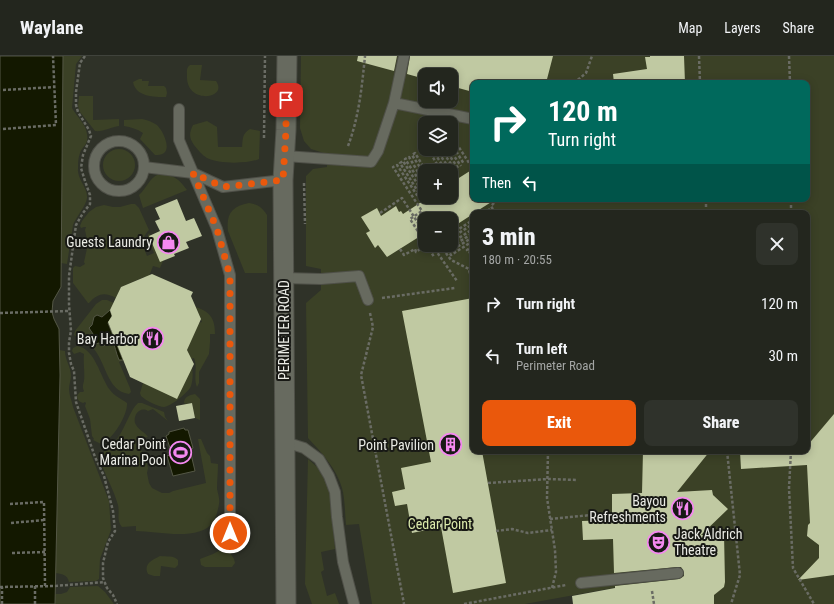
<!DOCTYPE html>
<meta charset="utf-8">
<style>
body{margin:0;font-family:"Roboto Condensed",sans-serif;background:#2f322b;color:#f1f3f6;height:100vh;display:flex;flex-direction:column;font-size:15px;white-space:nowrap}
*{box-sizing:border-box;margin:0}
p{font-size:13px;color:#a3a5a4}
.icon{flex:none;width:22px;height:22px;fill:none;stroke:currentColor;stroke-width:2;stroke-linecap:round;stroke-linejoin:round}
.map{position:relative;flex:1;overflow:hidden}
.sheet{position:absolute;left:470px;top:154px;width:340px;height:244px;display:flex;flex-direction:column;background:#23261e;border-radius:8px;box-shadow:0 2px 10px #0003,0 0 0 1px #40433c}
.sheet>*{flex:none}
.banner{position:absolute;left:470px;top:24px;width:340px;height:122px;border-radius:8px;box-shadow:0 2px 10px #0003,0 0 0 1px #40433c;background:#00695c;color:#fff;overflow:hidden}
.buttons{position:absolute;left:418px;top:12px;display:grid;gap:8px}
.buttons a{display:grid;place-items:center;width:40px;height:40px;border-radius:8px;background:#23261e;box-shadow:0 2px 10px #0003,0 0 0 1px #40433c;font-size:20px}
.pin{position:absolute;display:grid;place-items:center;width:34px;height:34px;color:#fff;margin:-17px;border-radius:8px;box-shadow:0 2px 6px #0006}
.me{position:absolute;width:44px;margin:-22px;rotate:0deg;stroke-linejoin:round;filter:drop-shadow(0 0 3px #0008)}
.turn{display:flex;align-items:center;gap:14px;height:84px;padding:0 12px;font-size:18px}
.turn .icon{width:52px;height:52px;stroke-width:2.5}
.turn b{display:block;font-size:28px;line-height:34px}
.then{display:flex;align-items:center;height:38px;padding:0 12px;background:#0003;gap:8px;font-size:15px}
.round{display:grid;place-items:center;flex:none;width:42px;height:42px;border-radius:8px;background:#2f322b}
.summary{display:flex;align-items:center;justify-content:space-between;height:68px;padding:0 12px}
h1{font-size:24px;font-weight:800;line-height:30px}
.primary-button{display:flex;gap:8px;margin-top:auto;padding:8px 12px}
.primary-button a{flex:1;height:46px;border-radius:8px;background:#ea580c;color:#fff;font-size:16px;font-weight:800;line-height:46px;text-align:center}
.primary-button a+a{background:#2f322b;color:#f1f3f6}
ul{padding:0;list-style:none}
li{display:flex;align-items:center;gap:12px;height:52px;padding:0 12px}
li div{flex:1}
li b{display:block;font-size:15px}
li em{font-style:normal}
header{display:flex;align-items:center;gap:24px;box-sizing:border-box;height:56px;padding:0 20px;background:#23261e;border-bottom:1px solid #40433c}
header strong{font-size:19px}
nav{display:flex;gap:22px;margin-inline-start:auto;font-size:14px}
.map>svg:first-child{display:block}
</style>
<header>
<strong>Waylane</strong>
<nav><a>Map</a><a>Layers</a><a>Share</a></nav>
</header>
<div class="map">
<svg width="834" height="548" viewBox="0 0 834 548">
<rect width="100%" height="100%" fill="#2f3228"/>
<path fill="#3b4126" fill-rule="evenodd" d="M63 0H82L76 8 72 52C77 61 86 68 87 78 89 89 82 90 80 97 78 102 78 108 78 113 77 123 88 132 87 142 86 150 76 161 73 169L67 208 61 207Z
M301 0H834V548H650L646 526 525 548H372L359 468 346 469C345 458 345 443 342 432 337 413 321 396 308 382L306 247 321 234V213L306 210V120L313 113 327 111V98L311 93 304 85 300 72ZM425 19H451V45H425ZM473 27H807V143H473ZM425 67H451V93H425ZM425 115H451V141H425ZM473 157H807V395H473ZM425 163H451V189H425Z
M190 9H202L200 24 216 25C229 43 186 49 187 20 187 15 186 12 190 9Z
M139 23H142V25H149L148 30H164L166 32 167 37 166 41C154 41 136 41 133 26Z
M79 40H93V64L119 63V70C111 71 103 76 95 75L80 56 78 50Z
M142 63C148 64 152 66 157 69 165 77 175 101 155 99L140 83 143 77C137 73 131 71 124 70V64Z
M207 65 217 71 218 91H242C243 82 242 78 250 73L260 75 259 103C248 108 218 108 207 102 202 99 198 94 194 89 189 82 189 77 193 69Z
M103 109a16 16 0 1 1 32 0a16 16 0 1 1-32 0Z
M159 118C174 119 179 123 187 134L143 152 139 139C147 132 149 122 159 118Z
M249 147C257 148 262 151 267 159V217H245L228 175C226 158 232 150 249 147Z
M131 148H135L139 152 149 174C140 183 143 190 147 200L154 197 148 183V179L149 177 163 205 160 212 153 210 148 223 144 221 121 231 116 242C105 236 98 237 89 247H88L73 227V212L75 210 80 211 85 208 84 206 88 188 85 174 86 171H84L81 172 80 170 82 165 89 156 96 151 104 149 113 151H120Z
M102 244H107L114 247 110 254 102 261 99 259 92 266 90 275 93 278 92 285 97 287H105L108 282 112 283 115 290 116 296 121 304H123L119 306 130 332 131 336 129 338C106 335 106 304 92 291 87 285 80 284 74 279L75 275 96 248Z
M196 251C210 256 215 262 215 278H210V286L209 298 199 316V327L197 331C193 322 198 311 194 302L191 303 187 294 195 268 202 266Z
M77 290C95 292 100 321 110 334 114 340 122 343 127 347 128 359 112 385 101 388L93 384 94 383 92 380 90 363 85 350 86 347 85 346 83 347C77 345 75 340 80 336H83L84 335C82 331 83 329 84 325 85 316 83 306 84 298L80 296 74 298 72 295 73 292Z
M59 294 65 295C65 304 71 311 71 320 71 324 69 328 69 333 69 339 72 345 73 351L109 445 111 474 100 503 99 523 96 525 69 526C67 518 62 518 55 517L60 319Z
M192 311C193 317 193 324 191 330 189 336 170 351 164 351 158 351 145 344 141 340L140 337 143 327 161 335Z
M195 338 200 343V364L195 362 192 347 186 348 184 347C184 341 189 339 195 338Z
M138 347H142L164 356 165 361 168 365 153 353 148 355C140 350 133 359 135 367 137 373 145 376 148 381L140 382V392L145 400 148 412 147 417 149 427 152 432 162 437H169L173 435 206 427 198 383H201L207 397 210 400 211 407 218 408C218 416 217 425 217 433 218 438 220 443 219 448 218 454 216 462 213 466 200 486 156 475 136 475V470L122 471C116 464 120 458 118 449 114 434 105 419 100 404 102 393 114 388 119 380 126 370 130 354 138 347Z
M308 403 317 411 330 432 332 441 331 452 335 493 321 496 324 514 321 516 327 540 335 537 339 548H312L305 528Z
M224 492H227L234 503 235 507 232 511H205L201 509 200 503 213 498Z
M160 500C166 501 174 499 178 504V509L175 512 161 510 160 520H154L148 518C143 508 152 504 160 500Z
M98 530 105 536 114 548H55V538H61L67 536 70 531Z"/>
<path fill="#131800" stroke="#545745" d="M0 0H63L61 231 53 245 52 256 54 263 59 273 60 319 55 548H0Z
M110 254 112 260 108 267 123 304H119C116 297 115 290 112 283L108 282 105 289 103 290 99 287 95 288 92 285 93 278 89 272 92 269 94 261 97 259 102 261Z
M184 372 185 374H188L193 392 190 394 195 415 173 420 167 400 172 398 166 380 169 378V376Z"/>
<path fill="#c0c9a2" d="M358 0H397L394 15 357 5Z
M410 0H553L546 27H473V36L451 30V19H425V23L407 18Z
M650 0H684L685 27H614L613 18 647 13 645 1H650Z
M473 113V143H496L474 157H473V158L456 169 453 164 451 165V163H425V183L422 179 387 201 378 189 375 192 366 177 370 175 361 161 377 152 381 160 396 150 399 156 401 155 403 158 429 141H451V127Z
M177 143 186 165 194 162 202 180 186 186 189 192 174 198 175 200 160 206 149 180 160 175 155 165 160 163 155 152Z
M152 218 193 236 191 240 201 263 187 294 194 308 177 343 130 321 108 266 112 260 110 254 121 231Z
M473 242V333H470L473 349V395H482L506 527 453 537 441 471 412 477 407 448 395 450 392 436 405 433 401 412 431 406 402 255Z
M192 347 195 362 179 365 176 350Z
M834 358V519L798 524 819 502V489L807 480 808 469 810 467 807 409 741 413 740 395H807V390Z
M643 395H710L677 436 712 434 713 439 728 453 701 479 724 478 725 526 724 531 714 539V548H573L572 540 615 532V530L679 523 681 522 684 520V517L683 514 681 511H677L614 517 613 483 583 484 582 465 612 464V438L642 437Z"/>
<g fill="none" stroke-linecap="round" stroke-linejoin="round">
<defs>
<path id="service" d="M394 47 473 63
M179 53V84L217 173 230 219V477
M94 110a25 25 0 1 1 50 0a25 25 0 1 1-50 0Z
M285 100 371 106 378 95 394 47 404 0
M144 111 193 117 223 131 283 124
M284 222 321 223 359 220 368 244
M285 386 304 392 319 403 329 420 335 436 337 461 343 506 354 548
M581 527 678 517"/>
<path id="minor" d="M286 548 283 124 286 74 287 0"/>
</defs>
<use href="#service" stroke="#4f5048" stroke-width="12"/>
<use href="#minor" stroke="#4f5048" stroke-width="21"/>
<path stroke="#6a6c64" stroke-width="2.5" stroke-dasharray="3 2" stroke-linecap="butt" d="M85 0 80 7 76 36V49L78 56 89 74 91 80 83 99 81 112 85 125 90 139V148L83 157 76 169 69 220V248L71 275 69 286V297L71 308 74 315 76 346 95 401 104 420 113 455 115 475 108 486 103 507V522L107 532 113 539 117 548
M699 0 700 27
M789 0 790 27
M574 27 586 17 592 0
M3 34 55 31
M3 73 56 69 53 0
M451 79 473 113
M264 82 265 0
M451 87 464 108
M348 90C359 61 362 30 365 0
M428 93 441 115
M432 93 446 115
M436 93 451 115
M441 93 455 114
M445 93 458 112
M449 93 461 110
M425 119 412 99 415 97 426 115
M304 127 305 168
M425 133 422 135 403 105 400 107 419 137 417 139 397 109 393 111 422 155 410 163 425 186
M425 133 405 103 409 101 425 128
M493 143 495 146 491 150 495 157
M706 143V157
M380 157 402 142 425 178
M483 157 492 152
M490 157 493 154
M791 157V143
M451 178 473 164
M473 181 449 196 451 199 473 185
M451 182 473 168
M451 187 473 173
M427 189 434 201
M432 189 457 225
M440 189 451 204 469 213 471 223
M447 189 446 190 448 193 473 177
M473 190 467 194 469 196 473 193
M400 193 404 199 415 193 416 196 426 189
M473 199 471 200 473 202
M382 242 455 232
M0 257 69 255
M370 257 373 271 361 319 404 548
M548 395 547 442 555 494 556 516 552 532
M727 395 740 519 731 548
M791 395 789 432 793 512 814 548
M488 427 548 423 577 424
M10 448 44 446 45 530
M550 463 602 458
M11 467 44 464
M496 475 512 473 528 477 552 474
M12 497 45 496
M35 530V548
M0 531 55 530 105 526
M652 535 654 548
M2 548V531
M464 548 566 529"/>
<use href="#service" stroke="#676a5f" stroke-width="10"/>
<use href="#minor" stroke="#676a5f" stroke-width="19"/>
</g>
<g fill="none" stroke-linecap="round" stroke-linejoin="round">
<path stroke="#ea580c" stroke-width="7" stroke-dasharray="0 12.6" d="M230 477V220L217 173 193 117 223 131 283 124 286 74V44"/>
</g>
<defs>
<symbol id="shop-ring" viewBox="-11 -11 22 22"><circle r="9.5" fill="#181915" stroke="#f489f0" stroke-width="1.5"/><path d="M-5-2.5h2.3a2.7 3.5 0 0 1 5.4 0H5L5.5 6h-11ZM-1.5-2.5h3a1.5 2.3 0 0 0-3 0Z" fill="#f489f0"/></symbol>
<symbol id="restaurant-ring" viewBox="-11 -11 22 22"><circle r="9.5" fill="#181915" stroke="#f489f0" stroke-width="1.5"/><path d="M-5-6h1v4h1v-4h1v4h1v-4h1v5L-1.5 .5V6h-2V.5L-5-1ZM5-6V6H3V1.5H1.5Q1.5-4 5-6Z" fill="#f489f0"/></symbol>
<symbol id="building-ring" viewBox="-11 -11 22 22"><circle r="9.5" fill="#181915" stroke="#f489f0" stroke-width="1.5"/><path d="M-4-6H4V6H1V3H-1V6H-4ZM-2.5-4.3h1.7v1.8h-1.7ZM.8-4.3h1.7v1.8H.8ZM-2.5-1h1.7V.8h-1.7ZM.8-1h1.7V.8H.8Z" fill="#f489f0"/></symbol>
<symbol id="stadium-ring" viewBox="-11 -11 22 22"><circle r="9.5" fill="#181915" stroke="#f489f0" stroke-width="1.5"/><path d="M0-5a6.5 5 0 1 0 0 10a6.5 5 0 1 0 0-10ZM-3.5-1.8h7v3.6h-7Z" fill="#f489f0"/></symbol>
<symbol id="theatre-ring" viewBox="-11 -11 22 22"><circle r="9.5" fill="#181915" stroke="#f489f0" stroke-width="1.5"/><path d="M-5-5.5Q0-4 5-5.5V0Q5 5 0 6Q-5 5-5 0ZM-3.3-2.5H-1v1.5H-3.3ZM1-2.5H3.3v1.5H1ZM-2.8 1Q0 5.5 2.8 1Z" fill="#f489f0"/></symbol>
</defs>
<g fill-rule="evenodd">
<use href="#shop-ring" x="156" y="174" width="25" height="25"/>
<use href="#restaurant-ring" x="140" y="270" width="25" height="25"/>
<use href="#building-ring" x="438" y="376" width="25" height="25"/>
<use href="#stadium-ring" x="168" y="384" width="25" height="25"/>
<use href="#restaurant-ring" x="670" y="440" width="25" height="25"/>
<use href="#theatre-ring" x="646" y="474" width="25" height="25"/>
</g>
<g text-anchor="middle" dominant-baseline="central" stroke-width="4" stroke-linejoin="round" paint-order="stroke">
<g font-size="14" fill="#eaebe5" stroke="#181915" text-anchor="end">
<text x="152" y="186">Guests Laundry</text>
<text x="138" y="283">Bay Harbor</text>
<text x="166" y="388">Cedar Point<tspan x="166" dy="16">Marina Pool</tspan></text>
<text x="434" y="389">Point Pavilion</text>
<text x="666" y="445">Bayou<tspan x="666" dy="16">Refreshments</tspan></text>
<text x="674" y="478" text-anchor="start">Jack Aldrich<tspan x="674" dy="16">Theatre</tspan></text>
</g>
<g font-size="14" fill="#eaebe5" stroke="#181915">
<text transform="translate(284 274) rotate(-90)">PERIMETER ROAD</text>
</g>
<g font-size="14" fill="#dcebab" stroke="#181915">
<text x="440" y="468">Cedar Point</text>
</g>
</g>
</svg>
<div class="buttons">
<a><svg class="icon" aria-label="sound" viewBox="0 0 24 24"><path d="M4 9h4l5-4v14l-5-4H4zM17 9q2 3 0 6"/></svg></a>
<a><svg class="icon" aria-label="layers" viewBox="0 0 24 24"><path d="M12 4l9 5-9 5-9-5zM3 14l9 5 9-5"/></svg></a>
<a>+</a>
<a>−</a>
</div>
<div class="pin" style="left:286px;top:44px;background:#d93025"><svg class="icon" aria-label="arrive" viewBox="0 0 24 24"><path d="M6 21V4h12l-3 4 3 4H6"/></svg></div>
<svg class="me" style="left:230px;top:477px" viewBox="-20 -20 40 40"><circle r="17" fill="#ea580c" stroke="#fff" stroke-width="3"/><path d="M0-11L8 9 0 5-8 9z" fill="#fff"/></svg>
<div class="banner">
<div class="turn"><svg class="icon" aria-label="right" viewBox="0 0 24 24"><path d="M7 20v-9h11M14 6l5 5-5 5"/></svg><div><b>120 m</b>Turn right</div></div>
<div class="then">Then<svg class="icon" aria-label="left" viewBox="0 0 24 24"><path d="M17 20v-9H6M10 6l-5 5 5 5"/></svg></div>
</div>
<section class="sheet">
<div class="summary"><div><h1>3 min</h1><p>180 m · 20:55</p></div><a class="round"><svg class="icon" aria-label="close" viewBox="0 0 24 24"><path d="M6 6l12 12M18 6L6 18"/></svg></a></div>
<ul>
<li><svg class="icon" aria-label="right" viewBox="0 0 24 24"><path d="M7 20v-9h11M14 6l5 5-5 5"/></svg><div><b>Turn right</b></div><em>120 m</em></li>
<li><svg class="icon" aria-label="left" viewBox="0 0 24 24"><path d="M17 20v-9H6M10 6l-5 5 5 5"/></svg><div><b>Turn left</b><p>Perimeter Road</p></div><em>30 m</em></li>
</ul>
<div class="primary-button"><a>Exit</a><a>Share</a></div>
</section>
</div>
